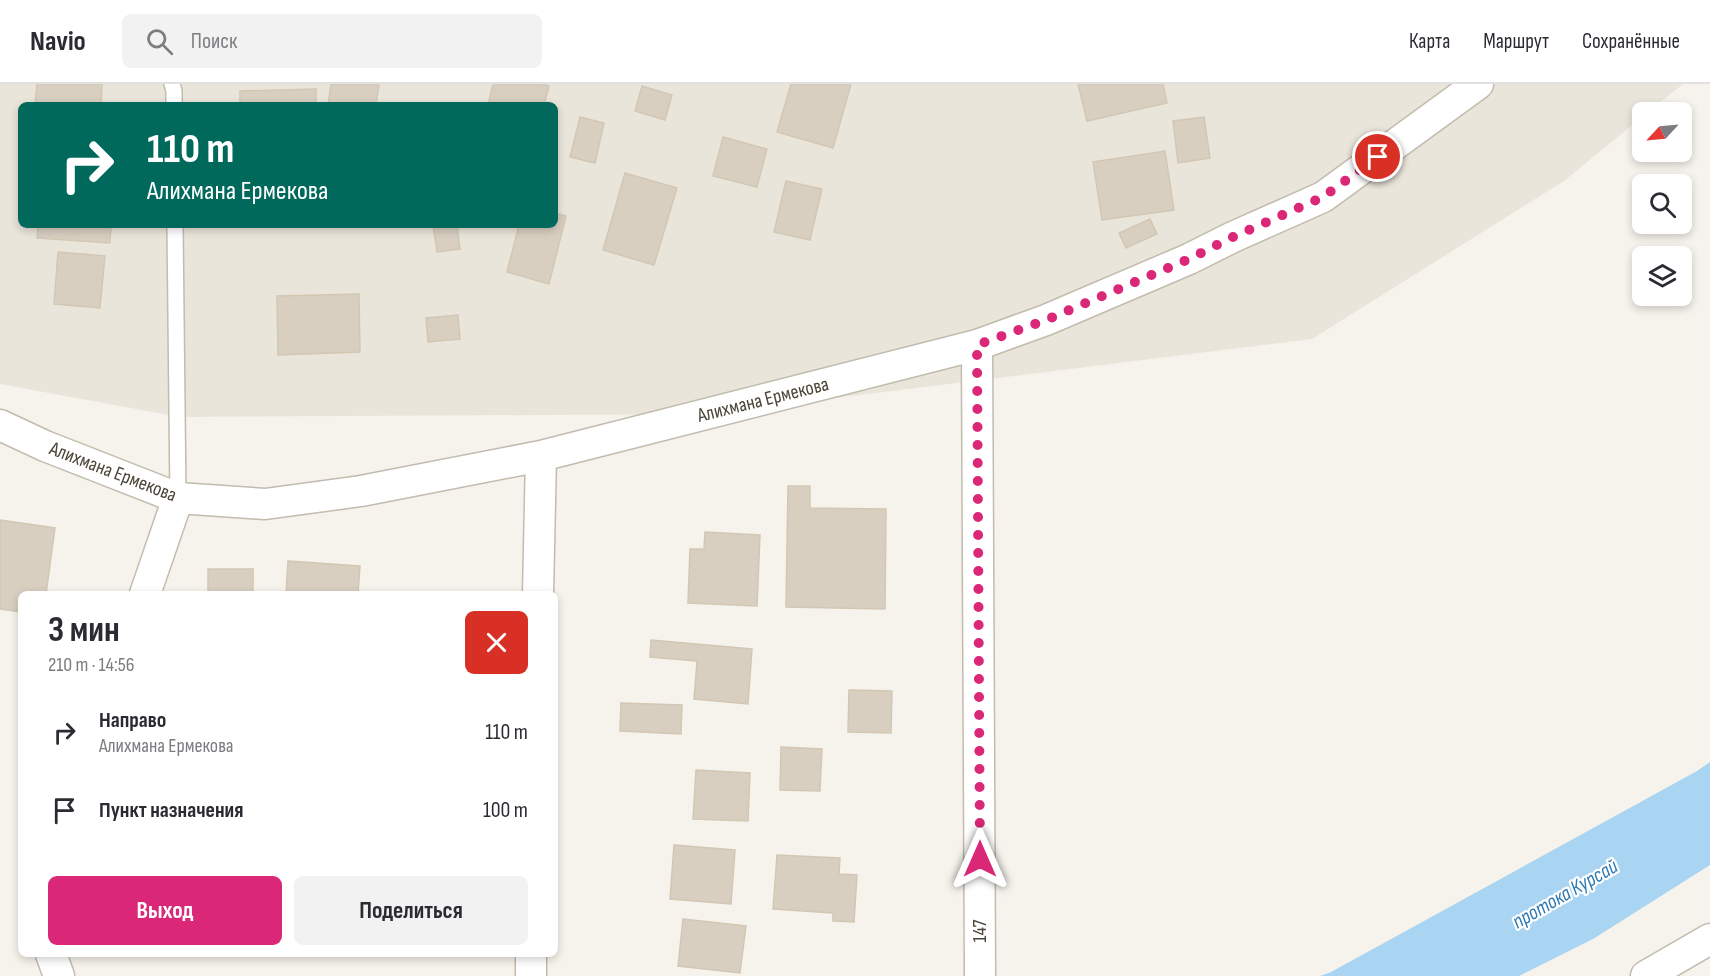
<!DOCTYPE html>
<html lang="ru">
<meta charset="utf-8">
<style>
body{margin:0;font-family:"Sofia Sans Condensed",sans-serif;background:#f2f2f3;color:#2b2b33;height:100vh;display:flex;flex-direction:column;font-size:22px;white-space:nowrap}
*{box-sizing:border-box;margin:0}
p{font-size:20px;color:#7c7c81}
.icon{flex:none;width:33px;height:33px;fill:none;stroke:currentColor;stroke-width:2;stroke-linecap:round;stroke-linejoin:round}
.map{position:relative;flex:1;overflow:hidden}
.side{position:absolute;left:18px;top:507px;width:540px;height:366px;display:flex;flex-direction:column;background:#fff;border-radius:9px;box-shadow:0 3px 9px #0003}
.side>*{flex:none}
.banner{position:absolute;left:18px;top:18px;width:540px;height:126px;border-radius:9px;box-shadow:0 3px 9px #0003;background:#00695c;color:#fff;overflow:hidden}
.needle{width:39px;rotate:244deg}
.controls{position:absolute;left:1632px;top:18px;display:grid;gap:12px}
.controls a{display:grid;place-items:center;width:60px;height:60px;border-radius:9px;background:#fff;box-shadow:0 3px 9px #0003;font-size:30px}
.pin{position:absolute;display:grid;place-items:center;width:51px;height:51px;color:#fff;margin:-26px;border:3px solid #fff;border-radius:50%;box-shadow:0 2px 6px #0007}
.me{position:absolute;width:66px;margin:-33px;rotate:0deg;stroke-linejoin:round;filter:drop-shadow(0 0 4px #0008)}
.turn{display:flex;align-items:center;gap:21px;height:126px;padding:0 30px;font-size:27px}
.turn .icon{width:78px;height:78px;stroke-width:2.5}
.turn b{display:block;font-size:42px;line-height:51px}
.round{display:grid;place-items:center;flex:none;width:63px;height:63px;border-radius:9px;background:#f2f2f3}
.headline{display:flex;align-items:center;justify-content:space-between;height:102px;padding:0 30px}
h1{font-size:36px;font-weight:700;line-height:45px}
.button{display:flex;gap:12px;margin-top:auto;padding:12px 30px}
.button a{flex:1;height:69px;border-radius:9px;background:#db2777;color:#fff;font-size:24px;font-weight:700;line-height:69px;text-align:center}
.button a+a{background:#f2f2f3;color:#2b2b33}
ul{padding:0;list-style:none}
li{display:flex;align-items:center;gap:18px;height:78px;padding:0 30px}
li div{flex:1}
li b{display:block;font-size:22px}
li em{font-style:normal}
header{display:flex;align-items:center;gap:36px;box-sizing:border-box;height:84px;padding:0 30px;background:#fff;border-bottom:2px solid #e1e1e2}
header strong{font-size:28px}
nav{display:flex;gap:33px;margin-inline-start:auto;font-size:21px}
.search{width:420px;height:54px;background:#f2f2f3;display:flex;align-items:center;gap:15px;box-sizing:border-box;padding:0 21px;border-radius:9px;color:#7c7c81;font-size:22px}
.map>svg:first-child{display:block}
</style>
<header>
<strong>Navio</strong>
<div class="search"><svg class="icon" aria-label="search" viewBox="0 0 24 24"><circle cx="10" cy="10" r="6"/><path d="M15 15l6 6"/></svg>Поиск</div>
<nav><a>Карта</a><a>Маршрут</a><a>Сохранённые</a></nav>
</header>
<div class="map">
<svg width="1710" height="892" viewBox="0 0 1710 892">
<rect width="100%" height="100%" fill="#f6f3ec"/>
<path fill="#eae5da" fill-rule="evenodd" d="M0 0H1683L1648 28H1642V33L1564 97 1312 255 706 330 180 333 0 300ZM21 21H555V141H21Z"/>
<path fill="#a9d4f2" d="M1710 678V781L1593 855 1519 892H1320L1331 888 1697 687Z"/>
<path fill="#d8cfc1" stroke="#d3c7b4" stroke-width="1.5" d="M37 0H102L101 21H35Z
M331 0H379L376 21H328Z
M493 0H542L549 2 544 21H488Z
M791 0H851L833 64 777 48Z
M1078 0H1163L1167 19 1087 37Z
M642 2 672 11 665 36 635 27Z
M316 5V21H240V7Z
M580 33 604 39 595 79 570 73Z
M1204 33 1210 74 1178 79 1173 37Z
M723 53 767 65 757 103 713 92Z
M1165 67 1174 126 1102 136 1093 78Z
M625 89 677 104 654 181 603 166Z
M786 97 822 105 810 156 774 148Z
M555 129 566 132 549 200 507 188 519 141H555Z
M1150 135 1157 150 1126 164 1119 149Z
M38 141H111L110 159 37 154Z
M433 141H457L460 165 437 168Z
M58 168 105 172 100 224 54 220Z
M359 210 360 268 278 271 277 212Z
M458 231 460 255 428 258 426 234Z
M788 402H810V424L886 425 885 525 786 523Z
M0 436 55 444 46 510H21V528L0 525Z
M705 448 760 451 757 522 688 519 690 465H704Z
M288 477 360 482 358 510H286Z
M208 485H253V510H208Z
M651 556 752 565 748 620 694 615 697 577 650 573Z
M849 606 892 607 891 649 848 648Z
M621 619 682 621 681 650 620 647Z
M781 663 822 665 820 707 780 706Z
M696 686 750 689 748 737 693 735Z
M674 761 735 766 731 820 670 815Z
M777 771 840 774 839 790 857 791 854 838 833 837V829L773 825Z
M683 835 746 842 740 889 678 882Z"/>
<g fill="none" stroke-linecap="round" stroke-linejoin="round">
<defs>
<path id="service" d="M172 0 174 7V21
M175 141 178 414"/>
<path id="minor" d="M977 261 980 892
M0 341 45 362 178 414 265 420 361 407 541 372 977 261 1046 236 1189 175 1233 153 1323 113 1478 0
M145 510 178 414
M538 510 541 372
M51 870 59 892
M531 892V870
M1646 892 1710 855"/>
</defs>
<use href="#service" stroke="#c2bbae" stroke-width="18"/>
<use href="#minor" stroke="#c2bbae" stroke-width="33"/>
<use href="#service" stroke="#fff" stroke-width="15"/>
<use href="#minor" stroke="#fff" stroke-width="30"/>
</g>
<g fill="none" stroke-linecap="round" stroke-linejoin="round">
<path stroke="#db2777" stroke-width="10" stroke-dasharray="0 18" d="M980 775 977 261 1046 236 1189 175 1233 153 1323 113 1378 73"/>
</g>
<g text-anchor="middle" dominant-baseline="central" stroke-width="4.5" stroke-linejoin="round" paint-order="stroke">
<g font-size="20" fill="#4b4439" stroke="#fff">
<text transform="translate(763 316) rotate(-14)">Алихмана Ермекова</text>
<text transform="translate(113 388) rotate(21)">Алихмана Ермекова</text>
<text transform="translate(980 847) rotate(-90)">147</text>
</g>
<g font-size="21" font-style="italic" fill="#2e7ab2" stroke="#fff">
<text transform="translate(1565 810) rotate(-30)">протока Курсай</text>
</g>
</g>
</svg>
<div class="controls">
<a><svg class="needle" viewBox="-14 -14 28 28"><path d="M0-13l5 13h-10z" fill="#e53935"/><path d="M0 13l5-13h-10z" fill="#7c7c81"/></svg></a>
<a><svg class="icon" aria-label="search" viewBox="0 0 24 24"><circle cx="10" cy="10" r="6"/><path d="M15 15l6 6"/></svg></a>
<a><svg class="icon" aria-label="layers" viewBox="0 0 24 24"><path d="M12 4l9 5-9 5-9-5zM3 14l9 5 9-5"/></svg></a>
</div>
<div class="pin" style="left:1378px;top:73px;background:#d93025"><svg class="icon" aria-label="arrive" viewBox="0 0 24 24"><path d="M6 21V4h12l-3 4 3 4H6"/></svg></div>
<svg class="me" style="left:980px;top:775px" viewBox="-20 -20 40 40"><path d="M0-17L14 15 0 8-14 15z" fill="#db2777" stroke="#fff" stroke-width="4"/></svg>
<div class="banner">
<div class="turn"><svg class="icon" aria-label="right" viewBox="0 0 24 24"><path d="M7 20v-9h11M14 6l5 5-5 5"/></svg><div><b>110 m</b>Алихмана Ермекова</div></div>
</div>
<section class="side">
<div class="headline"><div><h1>3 мин</h1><p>210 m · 14:56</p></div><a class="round" style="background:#d93025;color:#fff"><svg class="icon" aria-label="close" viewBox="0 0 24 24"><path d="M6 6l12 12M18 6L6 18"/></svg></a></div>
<ul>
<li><svg class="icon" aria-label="right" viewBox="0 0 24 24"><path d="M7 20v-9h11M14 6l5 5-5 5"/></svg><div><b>Направо</b><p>Алихмана Ермекова</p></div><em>110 m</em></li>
<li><svg class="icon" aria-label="arrive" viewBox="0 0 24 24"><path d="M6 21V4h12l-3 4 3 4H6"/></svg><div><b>Пункт назначения</b></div><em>100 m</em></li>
</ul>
<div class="button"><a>Выход</a><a>Поделиться</a></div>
</section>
</div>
